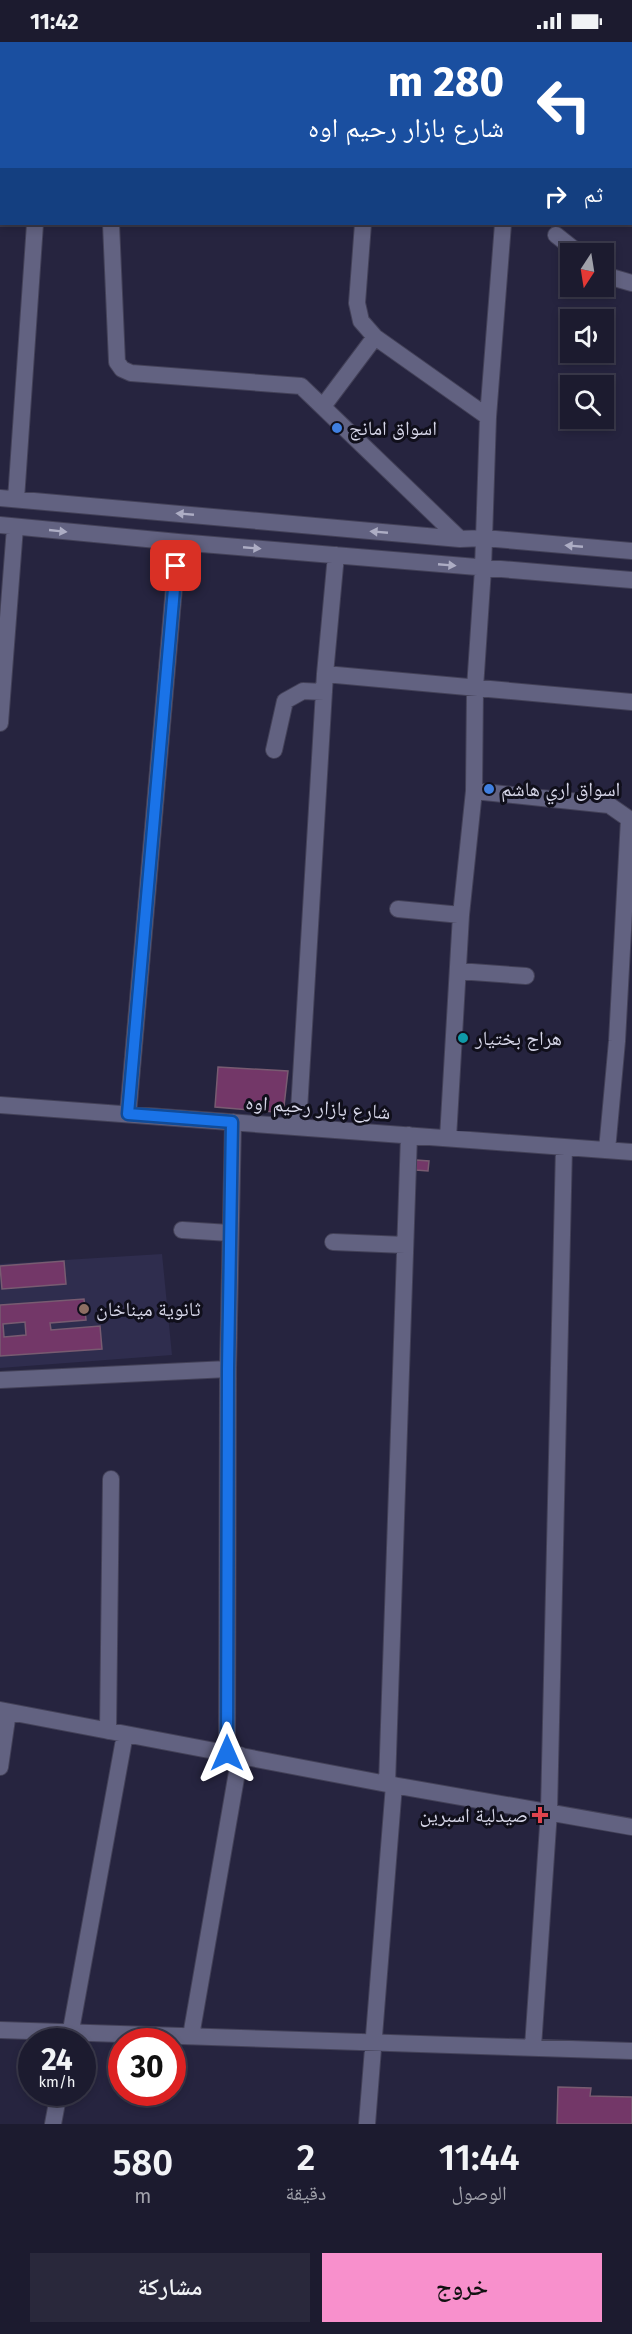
<!DOCTYPE html>
<html lang="ar">
<meta charset="utf-8">
<style>
body{margin:0;font-family:"Fira Sans","Noto Naskh Arabic",sans-serif;background:#29283b;color:#f1f3f6;direction:rtl;height:100vh;display:flex;flex-direction:column;font-size:22px;white-space:nowrap}
*{box-sizing:border-box;margin:0}
p{font-size:20px;color:#a0a1aa}
.icon{flex:none;width:33px;height:33px;fill:none;stroke:currentColor;stroke-width:2;stroke-linecap:round;stroke-linejoin:round}
.map{position:relative;height:2082px;overflow:hidden;direction:ltr}
.side{display:flex;flex-direction:column;background:#1c1b2f;flex:1}
.side>*{flex:none}
.banner{position:absolute;left:0px;top:0px;width:633px;height:183px;box-shadow:0 3px 9px #0003,0 0 0 2px #3a394b;direction:rtl;background:#1a4fa0;color:#fff;overflow:hidden}
.needle{width:39px;rotate:192deg}
.tools{position:absolute;left:560px;top:201px;display:grid;gap:12px}
.tools a{display:grid;place-items:center;width:54px;height:54px;border-radius:0px;background:#1c1b2f;box-shadow:0 3px 9px #0003,0 0 0 2px #3a394b;font-size:30px}
.speed{position:absolute;left:18px;top:1986px;display:flex;gap:12px;font-size:30px;font-weight:700;text-align:center}
.speed>*{display:grid;place-content:center;width:78px;height:78px;border-radius:50%;background:#1c1b2f;box-shadow:0 3px 9px #0003,0 0 0 2px #3a394b;line-height:1}
.speed small{font-size:15px;font-weight:400}
.speed .limit{border:9px solid #d22;background:#fff;color:#111}
.pin{position:absolute;display:grid;place-items:center;width:51px;height:51px;color:#fff;margin:-26px;border-radius:12px;box-shadow:0 3px 9px #0006}
.me{position:absolute;width:66px;margin:-33px;rotate:0deg;stroke-linejoin:round;filter:drop-shadow(0 0 4px #0008)}
.turn{display:flex;align-items:center;gap:21px;height:126px;padding:0 30px;font-size:27px}
.turn .icon{width:78px;height:78px;stroke-width:2.5}
.turn b{display:block;font-size:42px;line-height:51px}
.then{display:flex;align-items:center;height:57px;padding:0 30px;background:#0003;gap:12px;font-size:22px}
.eta{display:flex;justify-content:space-evenly;align-items:center;height:102px;text-align:center}
.eta b{font-size:36px;font-weight:600;line-height:42px}
.cta{display:flex;gap:12px;margin-top:auto;padding:12px 30px}
.cta a{flex:1;height:69px;border-radius:0px;background:#f890cc;color:#111;font-size:24px;font-weight:600;line-height:69px;text-align:center}
.cta a+a{background:#29283b;color:#f1f3f6}
.status{display:flex;justify-content:space-between;align-items:center;height:42px;padding:0 30px;background:#1c1b2f;direction:ltr}
.status svg{height:16px;fill:currentColor}
.map>svg:first-child{display:block}
</style>
<div class="status"><b>11:42</b><svg viewBox="0 0 49 12"><path d="M0 12V9h3v3zM5 12V6h3v6zM10 12V3h3v9zM15 12V0h3v12zM26 1h20v11H26zM47 4h2v5h-2z"/></svg></div>
<div class="map">
<svg width="632" height="2082" viewBox="0 0 632 2082">
<rect width="100%" height="100%" fill="#26243f"/>
<path fill="#2f2d4e" d="M162 1212 172 1313 0 1326V1222Z"/>
<path fill="#733768" stroke="#785b71" stroke-width="1.5" fill-rule="evenodd" d="M218 1025 288 1029 284 1064 275 1070 215 1065Z
M416 1118 429 1119 428 1129 416 1128Z
M64 1219 66 1242 2 1247 0 1224Z
M84 1257 86 1278 50 1281 51 1288 100 1284 102 1307 0 1314V1263ZM25 1280 26 1293 4 1295 3 1282Z
M558 2045 591 2046 590 2054 632 2055V2082H557Z"/>
<g fill="none" stroke-linecap="round" stroke-linejoin="round">
<defs>
<path id="minor" d="M264 0 267 2
M163 2 167 0
M359 2 360 0
M510 2V0
M0 70 2 72
M0 102 2 101
M632 107V108
M111 182 117 320 122 327 131 331 301 344 460 497
M363 182 357 261 361 279 375 295 488 375
M556 193 580 212
M603 229 611 235 632 241
M324 363 375 295
M0 456 460 497 484 496 632 509
M16 457 35 182
M0 483 178 500 632 538
M325 632 632 660
M0 681 15 485
M274 708 285 659 303 649 324 650
M474 749 609 763 629 777 617 999 607 1108
M398 867 461 873
M458 929 526 934
M0 1063 632 1110
M128 1072 178 500
M298 1085 325 632 336 513
M448 1096 461 873 474 749 475 646 483 527 488 375 503 182
M182 1188 230 1191
M333 1200 405 1203
M0 1338 228 1327
M0 1668 387 1742 632 1785
M108 1689 111 1437
M227 1711 228 1327 233 1080
M0 1725 8 1670
M387 1742 409 1093
M0 1988 632 2009
M191 1994 240 1713
M69 1999 125 1692
M533 2005 549 1769 564 1105
M53 2082 59 2050
M367 2082 394 1743"/>
</defs>
<use href="#minor" stroke="#434158" stroke-width="18"/>
<use href="#minor" stroke="#626281" stroke-width="16"/>
</g>
<defs><path id="oneway-solid" d="M-6-.8H1V-3.2L6.5 0L1 3.2V.8H-6Z" transform="scale(1.5)"/></defs>
<g fill="#adadc4">
<use href="#oneway-solid" transform="translate(185 472) rotate(-175)"/>
<use href="#oneway-solid" transform="translate(58 489) rotate(6)"/>
<use href="#oneway-solid" transform="translate(379 490) rotate(-175)"/>
<use href="#oneway-solid" transform="translate(574 504) rotate(-175)"/>
<use href="#oneway-solid" transform="translate(252 506) rotate(5)"/>
<use href="#oneway-solid" transform="translate(447 523) rotate(5)"/>
</g>
<g fill="none" stroke-linecap="round" stroke-linejoin="round">
<defs>
<path id="route" d="M176 524 128 1072 232 1080 228 1327 227 1711"/>
</defs>
<use href="#route" stroke="#114b97" stroke-width="15"/>
<use href="#route" stroke="#1a73e8" stroke-width="10"/>
</g>
<g fill="#3f7fe0" stroke="#100f1b" stroke-width="2">
<circle cx="337" cy="386" r="6"/>
<circle cx="489" cy="747" r="6"/>
</g>
<circle fill="#0f9aa8" stroke="#100f1b" stroke-width="2" cx="463" cy="996" r="6"/>
<circle fill="#8d6e63" stroke="#100f1b" stroke-width="2" cx="84" cy="1267" r="6"/>
<path fill="#e0444e" stroke="#100f1b" stroke-width="2" d="M537 1764h6v6h6v6h-6v6h-6v-6h-6v-6h6z"/>
<g text-anchor="middle" dominant-baseline="central" stroke-width="6" stroke-linejoin="round" paint-order="stroke">
<g font-size="20" fill="#d6d6e8" stroke="#100f1b" text-anchor="start">
<text x="349" y="386">اسواق امانج</text>
<text x="501" y="747">اسواق اري هاشم</text>
<text x="475" y="996">هراج بختيار</text>
<text x="96" y="1267">ثانوية ميناخان</text>
<text x="528" y="1773" text-anchor="end">صيدلية اسبرين</text>
</g>
<g font-size="20" fill="#d6d6e8" stroke="#100f1b">
<text transform="translate(318 1065) rotate(4)">شارع بازار رحيم اوه</text>
</g>
</g>
</svg>
<div class="tools">
<a><svg class="needle" viewBox="-14 -14 28 28"><path d="M0-13l5 13h-10z" fill="#e53935"/><path d="M0 13l5-13h-10z" fill="#a0a1aa"/></svg></a>
<a><svg class="icon" aria-label="sound" viewBox="0 0 24 24"><path d="M4 9h4l5-4v14l-5-4H4zM17 9q2 3 0 6"/></svg></a>
<a><svg class="icon" aria-label="search" viewBox="0 0 24 24"><circle cx="10" cy="10" r="6"/><path d="M15 15l6 6"/></svg></a>
</div>
<div class="speed"><div>24<small>km/h</small></div><div class="limit">30</div></div>
<div class="pin" style="left:176px;top:524px;background:#d93025"><svg class="icon" aria-label="arrive" viewBox="0 0 24 24"><path d="M6 21V4h12l-3 4 3 4H6"/></svg></div>
<svg class="me" style="left:227px;top:1711px" viewBox="-20 -20 40 40"><path d="M0-17L14 15 0 8-14 15z" fill="#1a73e8" stroke="#fff" stroke-width="4"/></svg>
<div class="banner">
<div class="turn"><svg class="icon" aria-label="left" viewBox="0 0 24 24"><path d="M17 20v-9H6M10 6l-5 5 5 5"/></svg><div><b>280 m</b>شارع بازار رحيم اوه</div></div>
<div class="then">ثم<svg class="icon" aria-label="right" viewBox="0 0 24 24"><path d="M7 20v-9h11M14 6l5 5-5 5"/></svg></div>
</div>
</div>
<section class="side">
<div class="eta">
<div><b>11:44</b><p>الوصول</p></div>
<div><b>2</b><p>دقيقة</p></div>
<div><b>580</b><p>m</p></div>
</div>
<div class="cta"><a>خروج</a><a>مشاركة</a></div>
</section>
